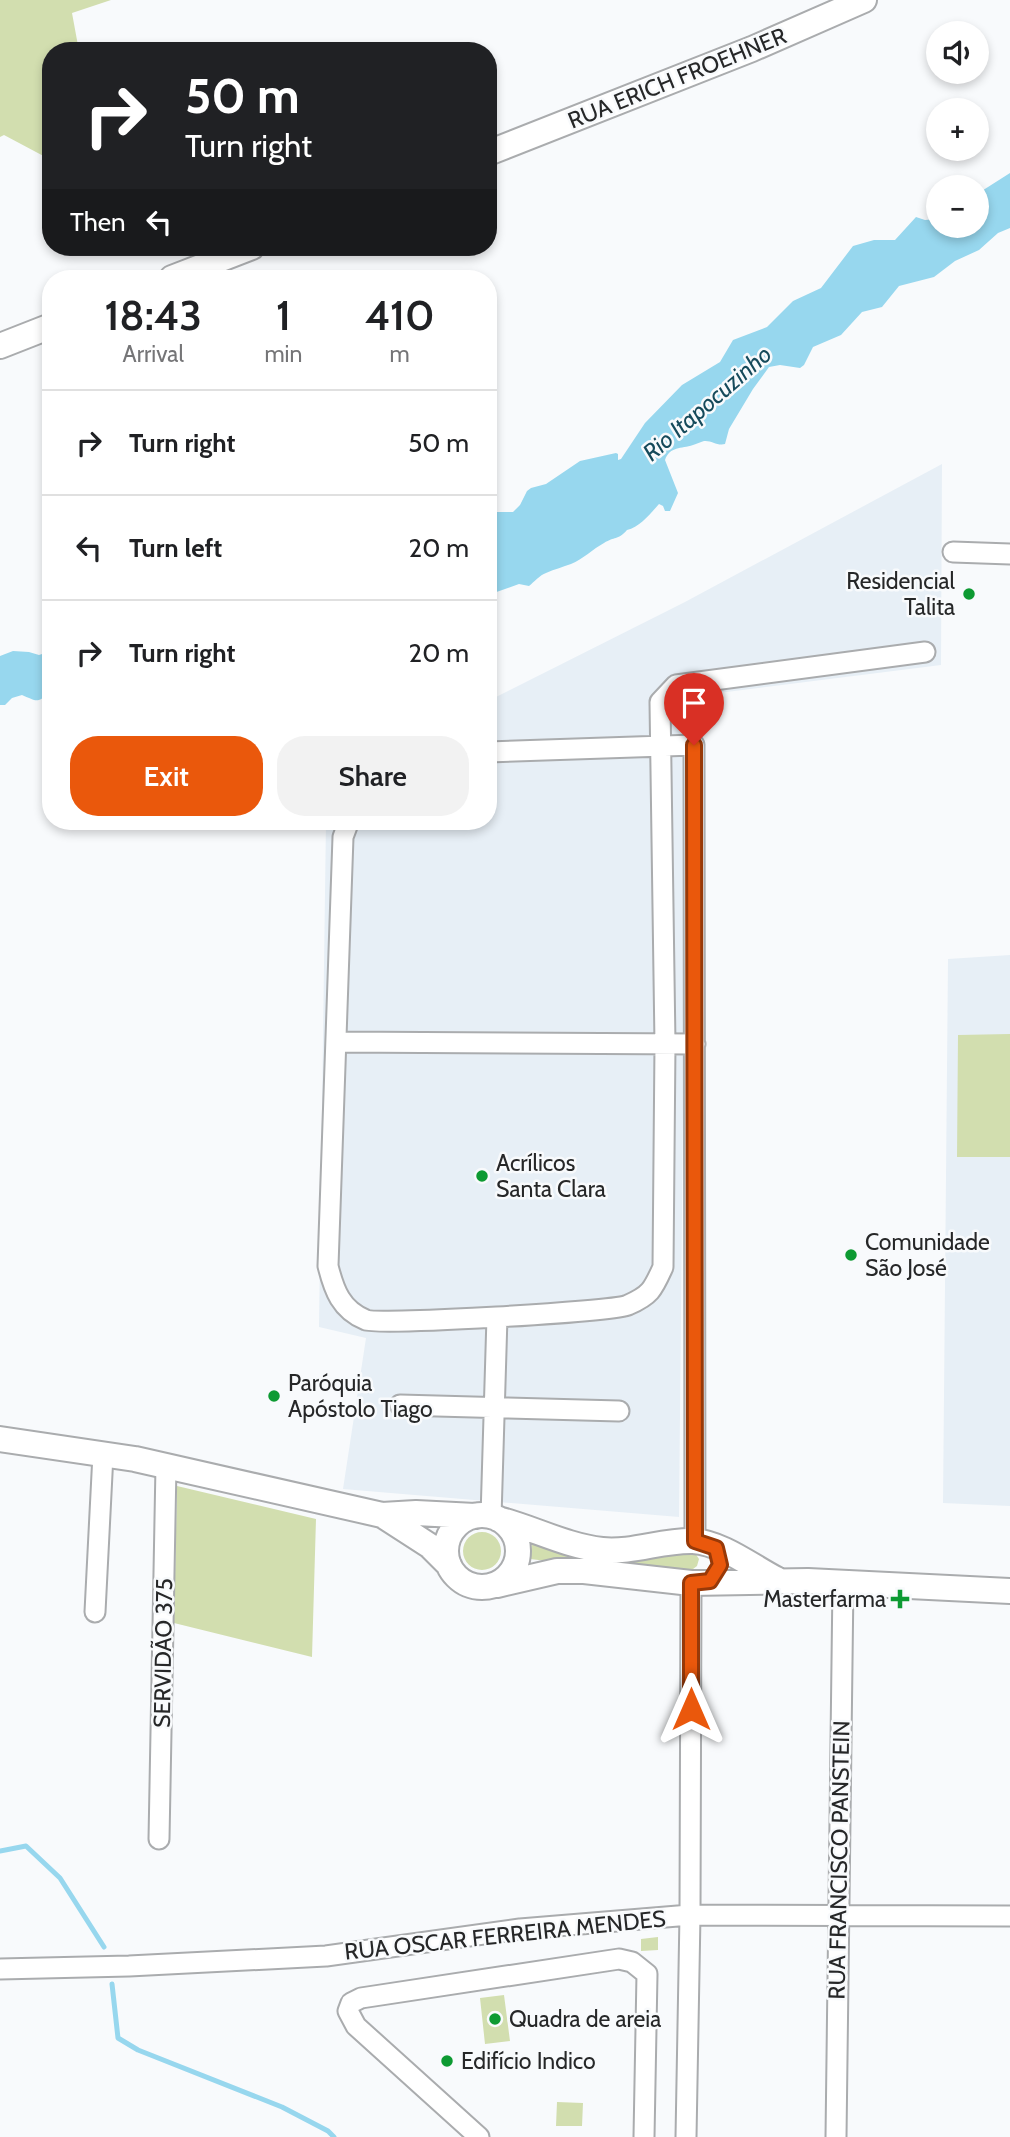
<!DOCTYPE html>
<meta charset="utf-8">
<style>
body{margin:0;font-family:Cabin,sans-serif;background:#f2f2f2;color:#202124;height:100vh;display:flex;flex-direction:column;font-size:26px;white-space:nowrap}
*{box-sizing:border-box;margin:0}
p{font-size:23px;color:#757577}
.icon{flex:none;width:38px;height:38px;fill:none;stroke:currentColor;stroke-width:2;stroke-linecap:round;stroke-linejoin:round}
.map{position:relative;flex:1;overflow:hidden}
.sheet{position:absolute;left:42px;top:270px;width:455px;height:560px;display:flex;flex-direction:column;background:#fff;border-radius:28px;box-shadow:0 4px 10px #0003}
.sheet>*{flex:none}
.guide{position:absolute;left:42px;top:42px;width:455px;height:214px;border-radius:28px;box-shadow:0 4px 10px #0003;background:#202124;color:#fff;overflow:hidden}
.controls{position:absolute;left:926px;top:21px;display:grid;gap:14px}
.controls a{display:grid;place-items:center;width:63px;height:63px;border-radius:50%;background:#fff;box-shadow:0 4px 10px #0003;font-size:35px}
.pin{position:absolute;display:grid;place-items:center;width:60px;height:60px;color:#fff;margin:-72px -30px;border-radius:50% 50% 50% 0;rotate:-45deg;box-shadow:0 0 7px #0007}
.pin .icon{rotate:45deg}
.me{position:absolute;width:77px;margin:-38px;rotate:0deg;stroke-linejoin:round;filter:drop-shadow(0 0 5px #0008)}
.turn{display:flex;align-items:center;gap:24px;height:147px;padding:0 28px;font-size:32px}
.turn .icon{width:91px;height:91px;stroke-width:2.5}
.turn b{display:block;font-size:49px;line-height:60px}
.then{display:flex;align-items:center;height:66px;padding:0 28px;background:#0003;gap:14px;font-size:26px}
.eta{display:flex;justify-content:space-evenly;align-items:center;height:119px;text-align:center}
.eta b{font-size:42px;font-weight:600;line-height:49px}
.button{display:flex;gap:14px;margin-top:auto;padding:14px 28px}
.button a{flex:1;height:80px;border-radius:28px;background:#ea580c;color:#fff;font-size:28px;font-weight:600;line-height:80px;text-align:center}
.button a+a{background:#f2f2f2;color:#202124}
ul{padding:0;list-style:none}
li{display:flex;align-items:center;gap:21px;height:105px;padding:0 28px;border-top:2px solid #e0e0e0}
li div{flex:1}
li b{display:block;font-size:26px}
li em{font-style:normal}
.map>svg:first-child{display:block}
</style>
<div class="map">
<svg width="1010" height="2137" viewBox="0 0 1010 2137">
<rect width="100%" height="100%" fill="#f8fafc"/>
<path fill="#e7eff6" d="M942 464 941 665 687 697 679 1517 343 1489 366 1338 319 1327 326 821H488V701L685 602Z
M1010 955V1506L943 1503 948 959Z"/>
<path fill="#d2deaf" d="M0 0H111L72 13 79 51H51V160L4 135 0 137Z
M1010 1034V1157H957L958 1035Z
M177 1486 316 1519 312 1657 174 1623Z
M463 1551a19 19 0 1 1 38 0a19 19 0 1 1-38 0Z
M532 1542 662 1553H695L699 1559 697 1566 689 1572 547 1561 530 1559Z
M658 1937V1950L641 1951V1939Z
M504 1995 510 2041 485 2044 480 1998Z
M557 2102 583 2103 582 2126H556Z"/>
<path fill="#97d7ee" d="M1010 173V228L998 233 979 250 955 261 934 277 899 286 882 307 862 312 841 335 813 347 804 365 800 368 780 365 769 367 753 389 729 429 725 444C717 446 711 440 704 441 700 442 697 444 693 445 681 449 670 446 665 460L678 493 670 511H665L663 506 659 504C650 514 640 527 627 530 617 541 615 536 604 543 593 549 583 559 571 564 563 567 555 569 546 573 540 575 534 582 529 586L519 584 488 595V512H513L520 505 527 491 531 488 546 484 580 461 616 453 618 454V460L621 459 645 423 682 385 720 362 733 340 767 327 793 301 821 288 853 246 874 240H895L916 217 925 220 938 219V226H976L977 194Z
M13 651 29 652 39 655 51 651V692C37 703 38 702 22 695L12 698 5 705H0V656Z"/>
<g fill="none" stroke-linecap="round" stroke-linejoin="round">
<path stroke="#97d7ee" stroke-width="5" d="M0 1851 26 1846 60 1878 104 1947
M112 1984 118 2038 138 2050 282 2107 328 2131 334 2137"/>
<defs>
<path id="minor" d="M953 552 1010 554
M488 752 694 745 695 1541
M349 821 343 837 328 1266C334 1290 341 1310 366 1320 380 1325 613 1312 628 1305 651 1295 653 1289 663 1267L665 1044 660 702 676 685 925 652
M336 1042 695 1044
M400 1405 619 1411
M491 1517 497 1317
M95 1612 103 1454
M159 1839 166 1466
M0 1969 129 1966 326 1956 520 1929 690 1915 1010 1916
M479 2137 356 2026 348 2011 351 2003 361 1998 619 1959 632 1962 647 1974 644 2137
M686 2137 690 1915 691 1583
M836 2137 843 1583"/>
<path id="major" d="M488 153 752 49 864 0
M172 278 252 247
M0 346 51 326
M0 1439 135 1459 382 1515 416 1513 475 1516
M382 1515 430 1546 449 1565
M446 1551a36 36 0 1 1 72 0a36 36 0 1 1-72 0Z
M498 1519C533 1528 566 1546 602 1550 633 1553 662 1540 693 1541 722 1543 751 1566 776 1579
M497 1585 557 1571H584L691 1583 808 1581 1010 1591"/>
</defs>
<use href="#minor" stroke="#aaacae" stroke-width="23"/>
<use href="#major" stroke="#aaacae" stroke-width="28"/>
<use href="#minor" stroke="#fff" stroke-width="19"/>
<use href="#major" stroke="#fff" stroke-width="24"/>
</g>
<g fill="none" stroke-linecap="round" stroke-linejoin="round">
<defs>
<path id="route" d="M691 1709V1583L710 1581 720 1565 716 1548 695 1541 694 745"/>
</defs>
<use href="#route" stroke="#983908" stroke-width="18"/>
<use href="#route" stroke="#ea580c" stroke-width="12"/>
</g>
<g fill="#0d9a32" stroke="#f8fafc" stroke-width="2.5">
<circle cx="969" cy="594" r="7"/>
<circle cx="482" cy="1176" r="7"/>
<circle cx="851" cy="1255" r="7"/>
<circle cx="274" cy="1396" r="7"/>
<path d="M896.5 1588.5h7v7h7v7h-7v7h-7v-7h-7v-7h7z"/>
<circle cx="495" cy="2019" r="7"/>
<circle cx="447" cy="2061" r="7"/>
</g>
<g text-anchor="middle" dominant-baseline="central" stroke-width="5" stroke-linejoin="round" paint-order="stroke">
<g font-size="23" fill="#262728" stroke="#f8fafc">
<text transform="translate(677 78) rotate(-22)">RUA ERICH FROEHNER</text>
<text transform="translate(163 1653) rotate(-89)">SERVIDÃO 375</text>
<text transform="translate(839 1860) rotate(-89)">RUA FRANCISCO PANSTEIN</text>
<text transform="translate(505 1935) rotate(-6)">RUA OSCAR FERREIRA MENDES</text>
</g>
<g font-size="23" fill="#262728" stroke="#f8fafc" text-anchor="start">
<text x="955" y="581" text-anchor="end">Residencial<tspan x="955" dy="26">Talita</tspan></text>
<text x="496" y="1163">Acrílicos<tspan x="496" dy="26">Santa Clara</tspan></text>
<text x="865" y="1242">Comunidade<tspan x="865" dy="26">São José</tspan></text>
<text x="288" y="1383">Paróquia<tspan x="288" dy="26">Apóstolo Tiago</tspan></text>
<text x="886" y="1599" text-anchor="end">Masterfarma</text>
<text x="509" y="2019">Quadra de areia</text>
<text x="461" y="2061">Edifício Indico</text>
</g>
<g font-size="24" font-style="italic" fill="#154a5b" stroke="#f8fafc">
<text transform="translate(707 403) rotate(-41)">Rio Itapocuzinho</text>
</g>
</g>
</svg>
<div class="controls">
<a><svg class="icon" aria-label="sound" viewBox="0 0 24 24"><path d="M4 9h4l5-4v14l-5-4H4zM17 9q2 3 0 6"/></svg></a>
<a>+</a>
<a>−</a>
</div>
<div class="pin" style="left:694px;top:745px;background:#d93025"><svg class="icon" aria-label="arrive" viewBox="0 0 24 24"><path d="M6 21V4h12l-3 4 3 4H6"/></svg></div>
<svg class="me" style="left:691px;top:1709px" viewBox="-20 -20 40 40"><path d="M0-17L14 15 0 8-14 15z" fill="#ea580c" stroke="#fff" stroke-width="4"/></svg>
<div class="guide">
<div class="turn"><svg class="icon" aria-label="right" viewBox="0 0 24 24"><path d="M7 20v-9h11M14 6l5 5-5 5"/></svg><div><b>50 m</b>Turn right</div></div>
<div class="then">Then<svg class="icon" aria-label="left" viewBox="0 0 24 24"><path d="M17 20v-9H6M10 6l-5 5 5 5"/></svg></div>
</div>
<section class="sheet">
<div class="eta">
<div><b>18:43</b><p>Arrival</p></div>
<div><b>1</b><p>min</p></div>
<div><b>410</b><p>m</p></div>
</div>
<ul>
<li><svg class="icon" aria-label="right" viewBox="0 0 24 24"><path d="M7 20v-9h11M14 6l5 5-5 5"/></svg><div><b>Turn right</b></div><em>50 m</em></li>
<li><svg class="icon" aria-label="left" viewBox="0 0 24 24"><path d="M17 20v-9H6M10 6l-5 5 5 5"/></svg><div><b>Turn left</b></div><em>20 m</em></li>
<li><svg class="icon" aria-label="right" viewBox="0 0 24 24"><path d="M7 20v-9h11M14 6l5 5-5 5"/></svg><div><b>Turn right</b></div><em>20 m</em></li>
</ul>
<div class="button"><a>Exit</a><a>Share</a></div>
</section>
</div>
